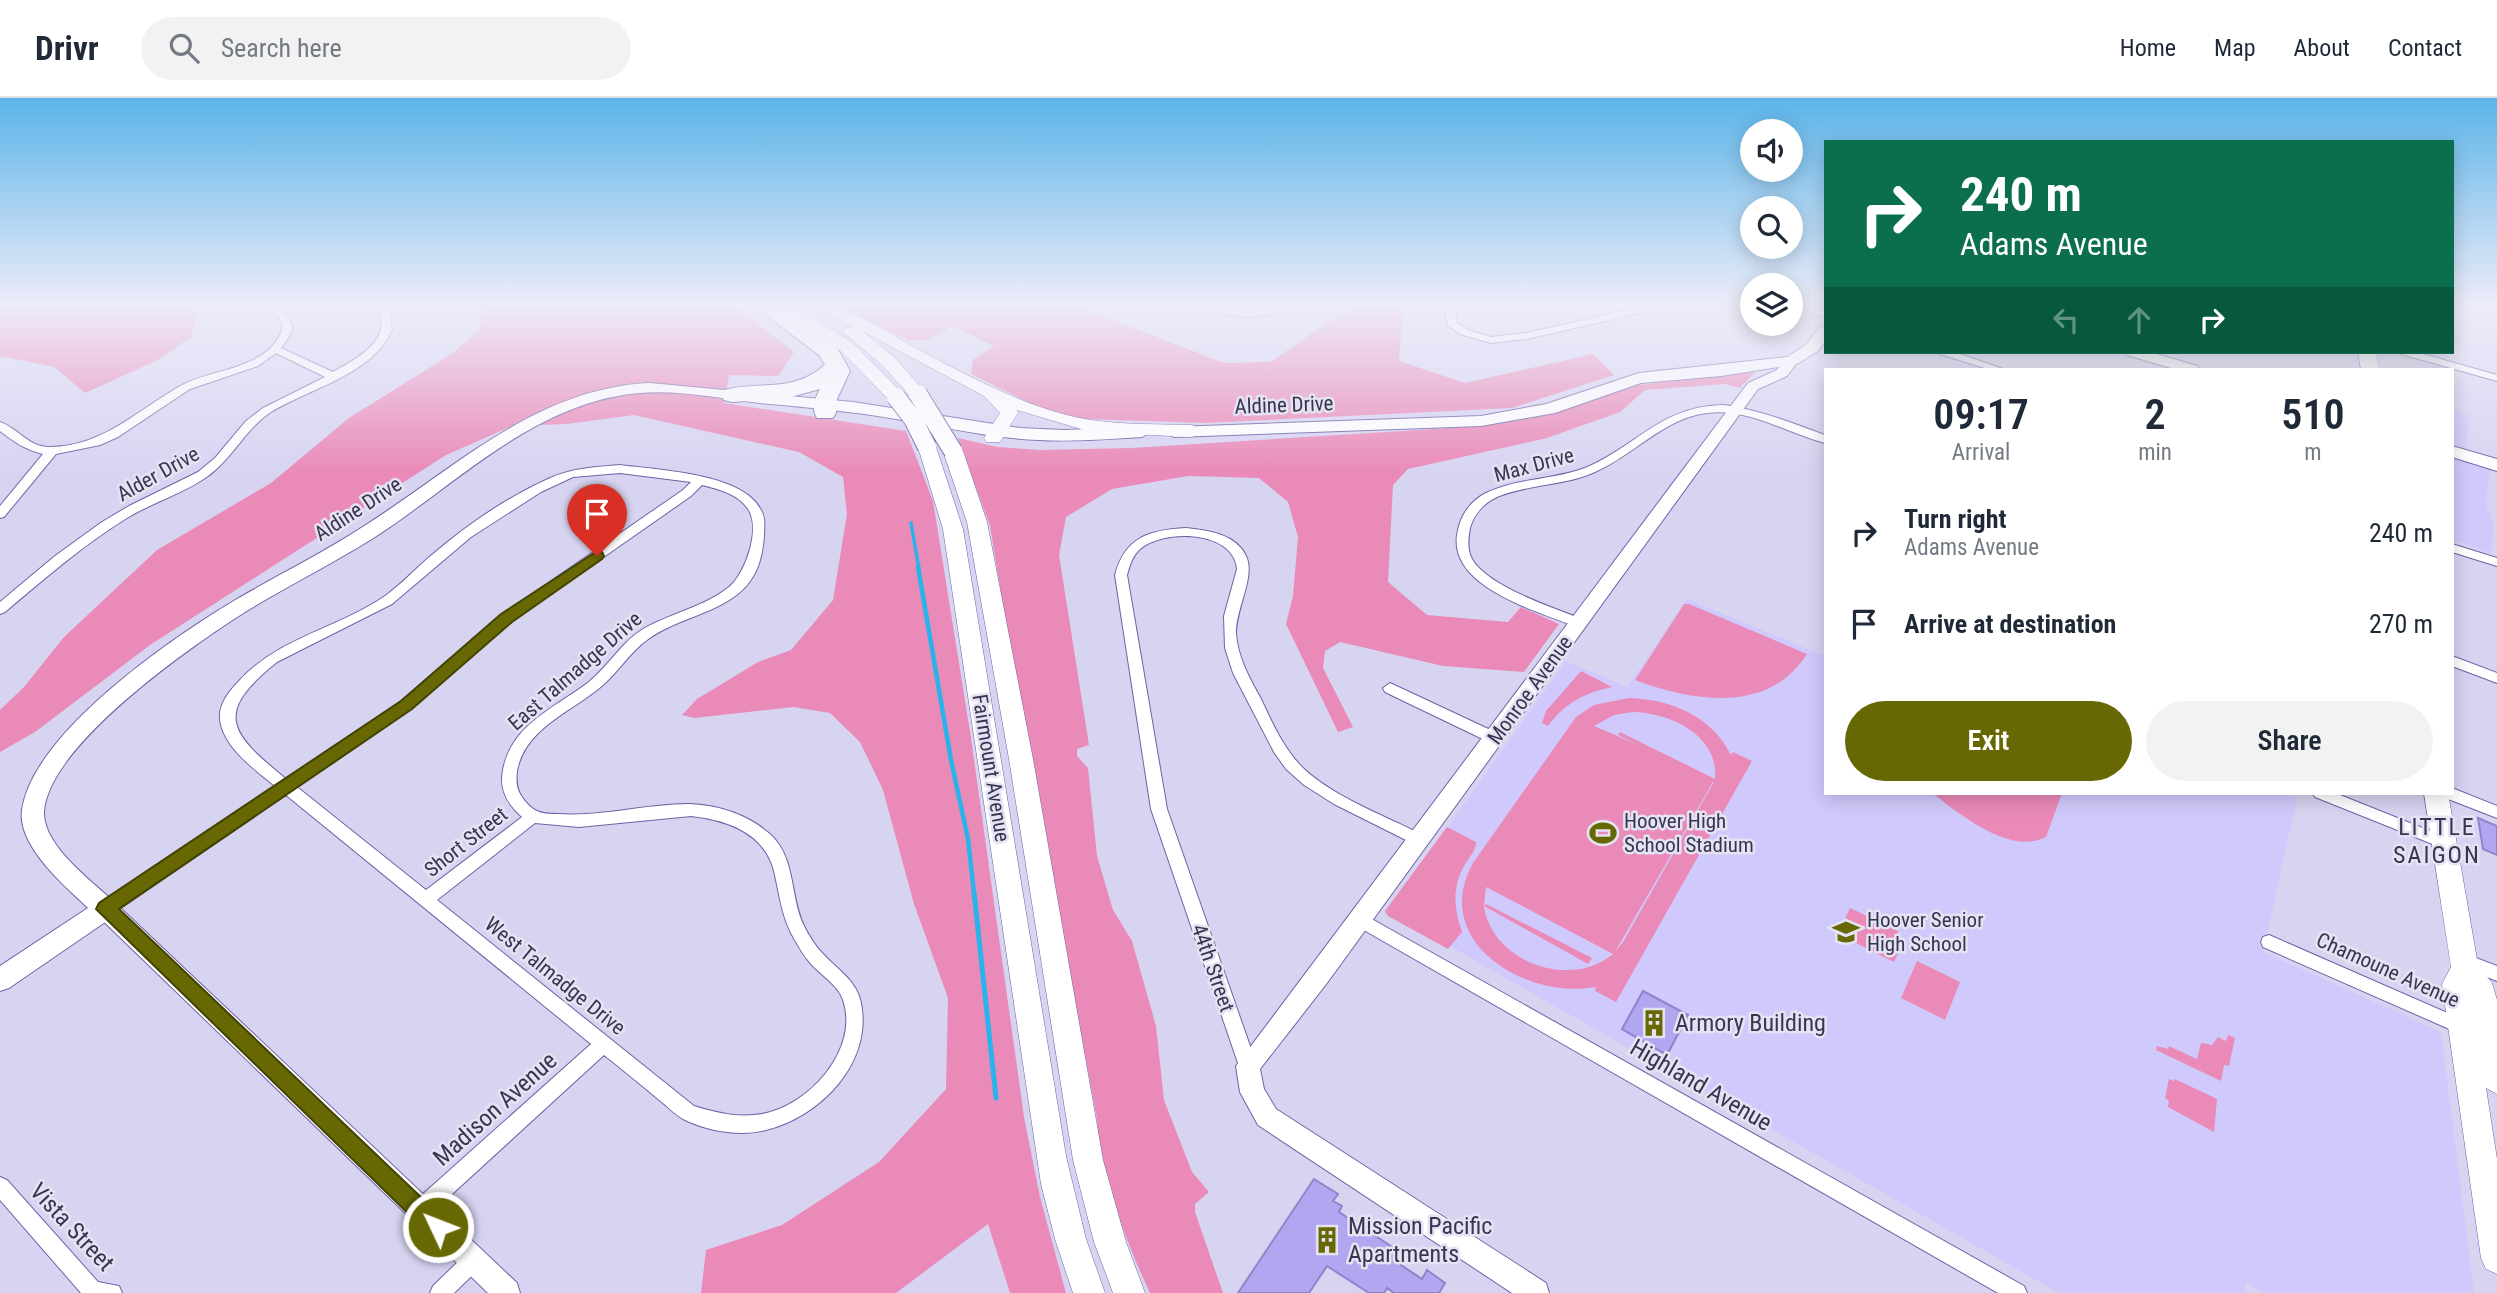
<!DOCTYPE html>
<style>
body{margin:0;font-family:"Roboto Condensed",sans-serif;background:#f2f2f3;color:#1f2937;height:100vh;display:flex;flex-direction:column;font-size:26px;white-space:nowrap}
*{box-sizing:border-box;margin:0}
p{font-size:23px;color:#747a83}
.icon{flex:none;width:38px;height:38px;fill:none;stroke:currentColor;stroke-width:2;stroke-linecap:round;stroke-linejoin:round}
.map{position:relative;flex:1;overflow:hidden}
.side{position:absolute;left:1824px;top:270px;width:630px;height:427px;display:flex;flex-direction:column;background:#fff;border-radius:0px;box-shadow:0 4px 18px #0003}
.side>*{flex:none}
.hud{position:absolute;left:1824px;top:42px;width:630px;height:214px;border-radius:0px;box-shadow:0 4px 18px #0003;background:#0b6e4f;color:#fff;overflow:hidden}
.controls{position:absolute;left:1740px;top:21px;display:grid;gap:14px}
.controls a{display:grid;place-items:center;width:63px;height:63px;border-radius:50%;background:#fff;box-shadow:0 4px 18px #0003;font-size:35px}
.pin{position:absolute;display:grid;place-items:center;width:60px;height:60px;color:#fff;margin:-72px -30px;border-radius:50% 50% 50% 0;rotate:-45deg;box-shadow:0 0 7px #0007}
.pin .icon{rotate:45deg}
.me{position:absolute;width:77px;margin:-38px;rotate:313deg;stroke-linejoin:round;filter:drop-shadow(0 0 5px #0008)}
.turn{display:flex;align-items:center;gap:24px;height:147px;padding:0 21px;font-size:32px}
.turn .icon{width:91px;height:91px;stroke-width:2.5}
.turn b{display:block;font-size:49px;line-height:60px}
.lanes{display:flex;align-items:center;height:66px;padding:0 21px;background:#0003;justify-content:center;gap:35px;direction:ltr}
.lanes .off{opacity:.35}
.eta{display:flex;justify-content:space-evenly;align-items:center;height:119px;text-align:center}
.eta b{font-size:42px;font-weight:600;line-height:49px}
.action{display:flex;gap:14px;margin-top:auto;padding:14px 21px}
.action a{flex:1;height:80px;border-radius:42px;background:#676703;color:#fff;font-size:28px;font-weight:600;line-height:80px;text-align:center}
.action a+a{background:#f2f2f3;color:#1f2937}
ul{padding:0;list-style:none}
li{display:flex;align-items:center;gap:21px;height:91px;padding:0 21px}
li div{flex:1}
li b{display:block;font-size:26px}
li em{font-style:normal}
header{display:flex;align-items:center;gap:42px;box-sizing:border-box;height:98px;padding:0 35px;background:#fff;border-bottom:2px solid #e0e1e3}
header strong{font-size:33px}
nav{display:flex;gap:38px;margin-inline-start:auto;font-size:24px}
.search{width:490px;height:63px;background:#f2f2f3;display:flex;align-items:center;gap:18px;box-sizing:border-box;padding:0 24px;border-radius:38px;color:#747a83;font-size:26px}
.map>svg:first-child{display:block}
</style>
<header>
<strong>Drivr</strong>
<div class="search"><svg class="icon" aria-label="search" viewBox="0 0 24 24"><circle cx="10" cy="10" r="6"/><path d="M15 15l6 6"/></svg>Search here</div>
<nav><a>Home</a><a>Map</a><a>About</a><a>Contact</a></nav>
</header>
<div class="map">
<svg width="2497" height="1195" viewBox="0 0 2497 1195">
<rect width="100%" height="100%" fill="#d7d4f2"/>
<path fill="#d0cafc" d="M2452 312 2469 317 2465 364 2490 372 2486 406 2494 428 2491 455 2452 442Z
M1687 501 1825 558V695H2285L2297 700 2263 854 2441 934 2474 1195H2264L2246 1185 2244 1195H2059L1388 813 1566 563 1627 589Z"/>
<path fill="#ea8ab8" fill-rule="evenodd" d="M0 208H191L198 216 191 239 160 261 85 295 54 269 0 258Z
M483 208H735L794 254 778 278 729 277 724 305 906 333 933 403 971 640 1024 1019 1040 1099 1066 1195H1010L988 1126 896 1195H701L706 1152 782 1127 879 1064 946 991 948 900 914 806 883 692 860 644 830 615 793 609 694 620 682 617 697 601 758 564 791 552 833 502 847 416 843 379 799 354 634 317 567 326 512 328 446 357 150 547 35 634 0 654V612L24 589 64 539 157 452 271 385 349 320 453 255 479 232Z
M839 208H1076L1224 265 1271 264 1325 226 1358 208H1403L1399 263 1465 285 1593 256 1614 277 1512 310 1205 325 1086 321 1042 311 971 276 973 262 994 248 953 228 927 242H908Z
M1755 274 1740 290 1725 286 1645 292 1620 314 1547 340 1408 371 1393 387 1388 484 1427 517 1508 524 1521 509 1559 526 1524 574 1443 568 1340 544 1325 553 1323 570 1353 629 1338 634 1286 526 1293 498 1298 439 1288 404 1259 380 1188 378 1112 391 1066 419 1059 457 1089 647 1077 651V658L1088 670 1097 758 1113 812 1132 843 1156 928 1164 1002 1192 1074 1209 1094 1195 1106V1114L1223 1195H1150C1127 1146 1100 1075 1097 1021L1021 616 990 428 958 340 998 349 1040 352 1131 350 1482 328 1543 318 1630 288Z
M1684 506H1689L1807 556C1769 616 1693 604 1635 582Z
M1581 573 1612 589C1584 595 1565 605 1548 628L1542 625 1546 613Z
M1629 600C1670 601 1712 618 1731 657L1733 654 1752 663 1616 904 1595 893 1596 889C1526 902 1429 844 1473 765L1576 619 1594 607ZM1633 614C1670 615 1719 637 1715 681L1620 634 1618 637 1641 648 1594 628 1614 617ZM1714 684 1623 844 1615 854 1713 684ZM1486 789 1613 856C1570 892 1492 864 1484 808L1588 866 1592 860 1486 806 1484 808Z
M1932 695H2062L2046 739C2010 758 1960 716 1932 695Z
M1447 729 1476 744C1476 753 1469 759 1464 768 1452 790 1454 811 1462 834L1448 851 1388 818 1385 813Z
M1850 810 1898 833 1897 839 1902 846 1894 864 1838 836Z
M1917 863 1960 884 1945 922 1901 900Z
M2228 937 2235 940 2229 968 2224 967 2221 983 2156 952 2157 948 2168 951 2169 948 2197 961 2201 945 2212 947 2218 939 2226 943Z
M2169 981 2174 983 2175 981 2217 1001 2214 1034 2168 1009 2169 1003 2165 1000Z"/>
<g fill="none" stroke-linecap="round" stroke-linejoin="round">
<path stroke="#28b4eb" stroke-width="3.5" d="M911 425 919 471"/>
<path stroke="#28b4eb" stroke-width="4.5" d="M918 469 951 662 968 741 974 795"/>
<path stroke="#28b4eb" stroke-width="5" d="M974 794 996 1000"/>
</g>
<path fill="#b1a6ef" stroke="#8f84cb" stroke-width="2" d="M2478 720 2497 728V757L2483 751Z
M1643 893 1688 917 1667 957 1622 931Z
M1314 1081 1338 1096 1333 1103 1342 1108 1339 1114 1406 1158 1401 1167 1422 1181 1427 1172 1445 1185 1439 1195H1394L1387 1190 1384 1195H1369L1327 1168 1309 1195H1238Z"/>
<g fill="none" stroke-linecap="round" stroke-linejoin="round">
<defs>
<path id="minor" d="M269 208H279C296 228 297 229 281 250L333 274C349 265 378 250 381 230 382 222 380 215 378 208H388L392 231C375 276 308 291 271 314 245 331 233 360 208 378 183 396 153 404 127 420 83 447 44 481 5 514L0 516V504L55 458 102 424 129 408 198 374 215 360 246 323 263 310 325 279 276 255 258 268 190 291 118 339 100 347 56 356 4 419 0 420V408L43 356C26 352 14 344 0 333V324C18 330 29 350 51 349 103 348 138 312 180 288 212 270 263 273 281 235 286 224 275 216 269 208Z
M1205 208 1248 212 1292 208C1273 222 1224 222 1205 208Z
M1444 208H1454L1457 225 1468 232 1491 239 1527 235 1644 208H1662L1657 211 1527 241 1491 245 1460 236 1448 228Z
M1793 208H1809L1825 213V219Z
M1939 254H1954L2003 271H1988L1940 256Z
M2400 254H2416L2497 277V283L2401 256Z
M1724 307C1760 312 1792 325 1825 337V345C1786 335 1750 310 1707 315 1664 320 1634 357 1595 374 1564 388 1528 386 1497 399 1484 405 1474 416 1470 430 1468 441 1467 452 1472 461 1488 489 1555 510 1584 522L1586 525 1584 528H1574C1535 512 1444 488 1458 432 1461 416 1472 402 1486 395 1517 380 1553 382 1585 370 1638 348 1660 308 1724 307Z
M620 367C657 372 743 375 761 412 766 420 764 430 764 439 762 461 757 480 739 495 712 517 675 521 647 542 630 554 619 573 603 587 574 613 525 629 517 673 516 682 516 691 522 699 525 704 532 711 537 713 543 716 551 716 558 716 602 719 645 706 689 706 719 707 750 717 772 738 796 762 790 800 804 828 809 838 816 849 824 857 838 872 857 883 861 905 873 965 820 1019 766 1032 741 1039 708 1033 685 1022 675 1017 666 1007 658 1001 640 986 622 971 604 957L427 1119 420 1121 413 1119 411 1112 413 1105 591 946 286 697 112 816 106 818 100 816 98 811 100 806 275 688C254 671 217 645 220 614 222 602 231 591 239 583 279 539 337 531 385 498 402 486 416 470 433 456 467 427 506 400 548 381 571 370 595 369 620 367ZM620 375 691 384 683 392 502 517 401 603 286 681C230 635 212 616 277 564L392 506 471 439 541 394 573 379ZM702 387C718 391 738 396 748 411 761 430 746 475 729 489 704 509 671 515 643 531 622 544 609 567 590 583 557 609 511 626 503 672 499 691 507 706 522 719L426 792 297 689 411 611 512 523 691 398ZM691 718C726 722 764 734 774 773 779 794 781 815 791 835 797 846 803 857 811 866 822 878 838 887 843 902 860 951 809 1008 762 1016 738 1020 717 1015 694 1008L437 802 535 725 579 729Z
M1186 430C1207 432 1236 436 1246 458 1256 478 1235 512 1236 536 1238 560 1250 581 1261 601 1272 625 1284 651 1303 670 1336 701 1385 717 1424 738L1427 742 1424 746 1419 748 1414 746 1334 706 1304 687 1286 671 1274 654 1233 575 1225 550 1224 518 1237 471C1234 432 1162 430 1139 452 1132 459 1130 467 1127 477L1167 711 1257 968 1254 974 1248 976 1242 974 1239 968 1151 711 1115 477C1125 439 1149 432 1186 430Z
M2452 446 2497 460V468L2452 454Z
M2452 558 2497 575V585L2452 568Z
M1390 585 1499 636 1501 640 1499 644H1489L1385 594 1383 590Z
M2452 690 2497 708V720L2443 699 2441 695H2452Z
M2313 695H2335L2450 741 2453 745 2450 749 2445 751 2315 699Z
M1361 815 2024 1188 2027 1195H1998L1355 827 1353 822 1355 817Z
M2269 837 2468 924 2471 929 2468 934 2462 937 2456 934 2263 849 2261 844 2263 839Z
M2463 855 2497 868V883L2457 867 2455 862 2457 857Z
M0 1079 7 1082 98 1184 119 1188 122 1195H81L0 1102Z
M473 1153 480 1156 483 1163 480 1170 454 1195H430L433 1188 466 1156Z"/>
<path id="tertiary" d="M1791 259 1798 263 1787 278 1758 291 1327 885 1260 971 1264 991 1276 1011 1546 1185 1549 1195H1512L1258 1027 1240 994 1236 968 1748 285 1777 272 1786 260Z
M106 802 114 804 517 1185 520 1195H488L98 818 95 811 98 804Z"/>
<path id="secondary" d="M1825 228V243L1818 253 1797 266 1721 278 1641 285 1555 315 1481 328 1174 339 1165 334 1174 329 1481 318 1546 306 1639 275 1787 259 1806 247 1819 230Z
M2125 254H2150L2197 268 2199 271H2174L2127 257Z
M650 285 853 304 1020 330 1064 332 1142 329 1151 334 1142 339C1108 341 1073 344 1039 342 991 340 944 329 896 321 851 313 805 309 760 305 715 300 668 289 623 297 526 313 454 388 375 439 334 465 291 486 250 511 195 545 48 647 44 714 43 748 92 783 114 804L118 811 114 818 9 890 0 893V868L88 810C65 788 17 748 22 712 33 635 173 539 237 501 278 477 321 456 361 430 454 372 535 290 650 285Z
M2452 348 2497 361V373L2452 359Z"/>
<path id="primary" d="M774 208H794L853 245 902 295 905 299 902 303H890L841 253Z
M819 208H840C912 246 1011 310 1091 322 1124 327 1159 326 1192 327L1201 333 1192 339 1091 334 1017 312 1018 315 1000 344H986L984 340 1000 315 984 298 862 233 894 259 927 296 924 300H912L882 267 843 234 846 230 854 229Z
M2358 254H2376L2379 271H2361Z
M927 343 936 349 963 431 1066 1058 1086 1141 1105 1195H1073L1055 1141 1041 1086 943 431 918 349Z
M953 347 963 353 987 424 1033 661 1103 1062 1126 1144 1145 1195H1113L1094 1144 1073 1062 1009 661 967 424 943 353Z
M2424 695H2448L2478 867 2492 885 2497 902V996L2486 990 2497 1061V1176L2486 1171 2481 1160 2442 886 2451 869Z"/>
<path id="motorway" d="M754 208H778L836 248 850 273 837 301 836 315 833 320H817C811 311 815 300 820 291L787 300 732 304 724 302 721 297 724 292C764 282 790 296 825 267L819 257Z"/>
</defs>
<use href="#minor" stroke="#6e62a6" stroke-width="2"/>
<use href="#tertiary" stroke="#6e62a6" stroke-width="2"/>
<use href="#secondary" stroke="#6e62a6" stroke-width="2"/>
<use href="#primary" stroke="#6e62a6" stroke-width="1"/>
<use href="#motorway" stroke="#6e62a6" stroke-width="2"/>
<use href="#minor" fill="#fff" fill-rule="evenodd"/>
<use href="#tertiary" fill="#fff" fill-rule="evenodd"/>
<use href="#secondary" fill="#fff" fill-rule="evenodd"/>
<use href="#primary" fill="#fff" fill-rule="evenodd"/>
<use href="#motorway" fill="#fff" fill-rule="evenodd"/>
<defs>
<path id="primary-bridge" d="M918 296 953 353
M896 299 913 321 927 349"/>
</defs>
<use href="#primary-bridge" stroke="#6e62a6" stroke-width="20" stroke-linecap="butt"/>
<use href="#primary-bridge" stroke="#fff" stroke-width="18"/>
</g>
<linearGradient id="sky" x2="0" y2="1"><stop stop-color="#5bb4e9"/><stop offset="0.55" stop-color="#edecf9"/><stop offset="1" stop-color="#edecf9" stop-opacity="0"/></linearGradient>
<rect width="2497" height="375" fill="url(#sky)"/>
<path fill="#676703" stroke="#434302" stroke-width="2" d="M597 453 602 454 604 458 602 461 512 524 412 611 119 811 445 1122 448 1129 445 1137 438 1140 430 1137 96 811 99 805 401 603 501 516Z"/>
<defs>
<symbol id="stadium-bare" viewBox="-9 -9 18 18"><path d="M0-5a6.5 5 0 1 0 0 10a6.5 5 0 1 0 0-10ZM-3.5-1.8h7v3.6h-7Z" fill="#676703" stroke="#e4e3f2" stroke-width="2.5" paint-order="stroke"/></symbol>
<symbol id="school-bare" viewBox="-9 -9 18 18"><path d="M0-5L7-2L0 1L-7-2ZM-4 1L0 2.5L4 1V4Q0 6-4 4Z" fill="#676703" stroke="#e4e3f2" stroke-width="2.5" paint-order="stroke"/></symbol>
<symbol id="building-bare" viewBox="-9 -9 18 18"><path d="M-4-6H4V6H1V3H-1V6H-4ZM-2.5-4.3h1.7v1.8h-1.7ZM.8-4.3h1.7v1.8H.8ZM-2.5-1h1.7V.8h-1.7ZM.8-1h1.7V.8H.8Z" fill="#676703" stroke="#e4e3f2" stroke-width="2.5" paint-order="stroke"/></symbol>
</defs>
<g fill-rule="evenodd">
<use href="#stadium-bare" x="1584" y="716" width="38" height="38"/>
<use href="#school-bare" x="1827" y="815" width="38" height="38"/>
<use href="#building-bare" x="1635" y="906" width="38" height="38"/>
<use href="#building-bare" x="1308" y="1123" width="38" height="38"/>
</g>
<g text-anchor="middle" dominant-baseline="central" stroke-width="5" stroke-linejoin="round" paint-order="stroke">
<g font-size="21" fill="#393452" stroke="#e4e3f2">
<text transform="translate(1284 307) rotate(-2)">Aldine Drive</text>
<text transform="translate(1534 367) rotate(-15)">Max Drive</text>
<text transform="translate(158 376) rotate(-29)">Alder Drive</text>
<text transform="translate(358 411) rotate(-33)">Aldine Drive</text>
<text transform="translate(575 573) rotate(-41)">East Talmadge Drive</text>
<text transform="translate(1530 592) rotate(-54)">Monroe Avenue</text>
<text transform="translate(991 670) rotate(81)">Fairmount Avenue</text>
<text transform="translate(466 744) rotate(-38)">Short Street</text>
<text transform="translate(1213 870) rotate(71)">44th Street</text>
<text transform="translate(2388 872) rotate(24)">Chamoune Avenue</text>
<text transform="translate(555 878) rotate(39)">West Talmadge Drive</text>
</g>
<g font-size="21" fill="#393452" stroke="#e4e3f2" text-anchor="start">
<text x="1624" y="723">Hoover High<tspan x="1624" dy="24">School Stadium</tspan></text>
<text x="1867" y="822">Hoover Senior<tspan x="1867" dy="24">High School</tspan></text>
</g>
<g font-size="24" letter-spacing="2" fill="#393452" stroke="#e4e3f2">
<text x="2437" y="729">LITTLE<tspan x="2437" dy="28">SAIGON</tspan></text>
</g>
<g font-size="24" fill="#393452" stroke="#e4e3f2" text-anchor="start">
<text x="1675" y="925">Armory Building</text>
<text x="1348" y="1128">Mission Pacific<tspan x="1348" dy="28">Apartments</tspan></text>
</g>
<g font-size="24" fill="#393452" stroke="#e4e3f2">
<text transform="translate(1701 987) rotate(30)">Highland Avenue</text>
<text transform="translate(495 1011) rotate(-42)">Madison Avenue</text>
<text transform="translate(72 1129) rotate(47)">Vista Street</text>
</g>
</g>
</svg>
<div class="controls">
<a><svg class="icon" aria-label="sound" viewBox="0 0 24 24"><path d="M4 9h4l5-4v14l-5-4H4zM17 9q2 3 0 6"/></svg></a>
<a><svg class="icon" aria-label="search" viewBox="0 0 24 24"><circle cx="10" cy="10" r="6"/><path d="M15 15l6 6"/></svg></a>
<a><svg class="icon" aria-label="layers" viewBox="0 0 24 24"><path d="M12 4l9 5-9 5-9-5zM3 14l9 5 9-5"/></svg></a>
</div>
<div class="pin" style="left:597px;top:458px;background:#d93025"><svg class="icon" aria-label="arrive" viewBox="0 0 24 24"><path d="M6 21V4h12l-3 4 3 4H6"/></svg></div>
<svg class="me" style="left:438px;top:1129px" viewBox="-20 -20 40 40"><circle r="17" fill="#676703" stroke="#fff" stroke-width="3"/><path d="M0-11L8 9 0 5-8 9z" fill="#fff"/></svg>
<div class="hud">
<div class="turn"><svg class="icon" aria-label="right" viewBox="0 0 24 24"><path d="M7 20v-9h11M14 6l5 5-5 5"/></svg><div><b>240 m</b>Adams Avenue</div></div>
<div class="lanes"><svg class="icon off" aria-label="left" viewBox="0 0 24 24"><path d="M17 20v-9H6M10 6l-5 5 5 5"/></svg><svg class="icon off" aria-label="ahead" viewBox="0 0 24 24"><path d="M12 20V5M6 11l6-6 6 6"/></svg><svg class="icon" aria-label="right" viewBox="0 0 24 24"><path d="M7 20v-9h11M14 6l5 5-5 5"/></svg></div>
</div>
<section class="side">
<div class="eta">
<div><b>09:17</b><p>Arrival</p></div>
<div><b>2</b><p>min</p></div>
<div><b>510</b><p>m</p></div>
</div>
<ul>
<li><svg class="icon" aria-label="right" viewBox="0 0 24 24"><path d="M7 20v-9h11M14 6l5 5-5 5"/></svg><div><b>Turn right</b><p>Adams Avenue</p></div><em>240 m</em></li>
<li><svg class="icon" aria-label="arrive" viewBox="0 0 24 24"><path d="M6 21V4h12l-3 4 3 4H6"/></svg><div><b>Arrive at destination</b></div><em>270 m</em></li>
</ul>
<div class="action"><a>Exit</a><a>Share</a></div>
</section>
</div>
